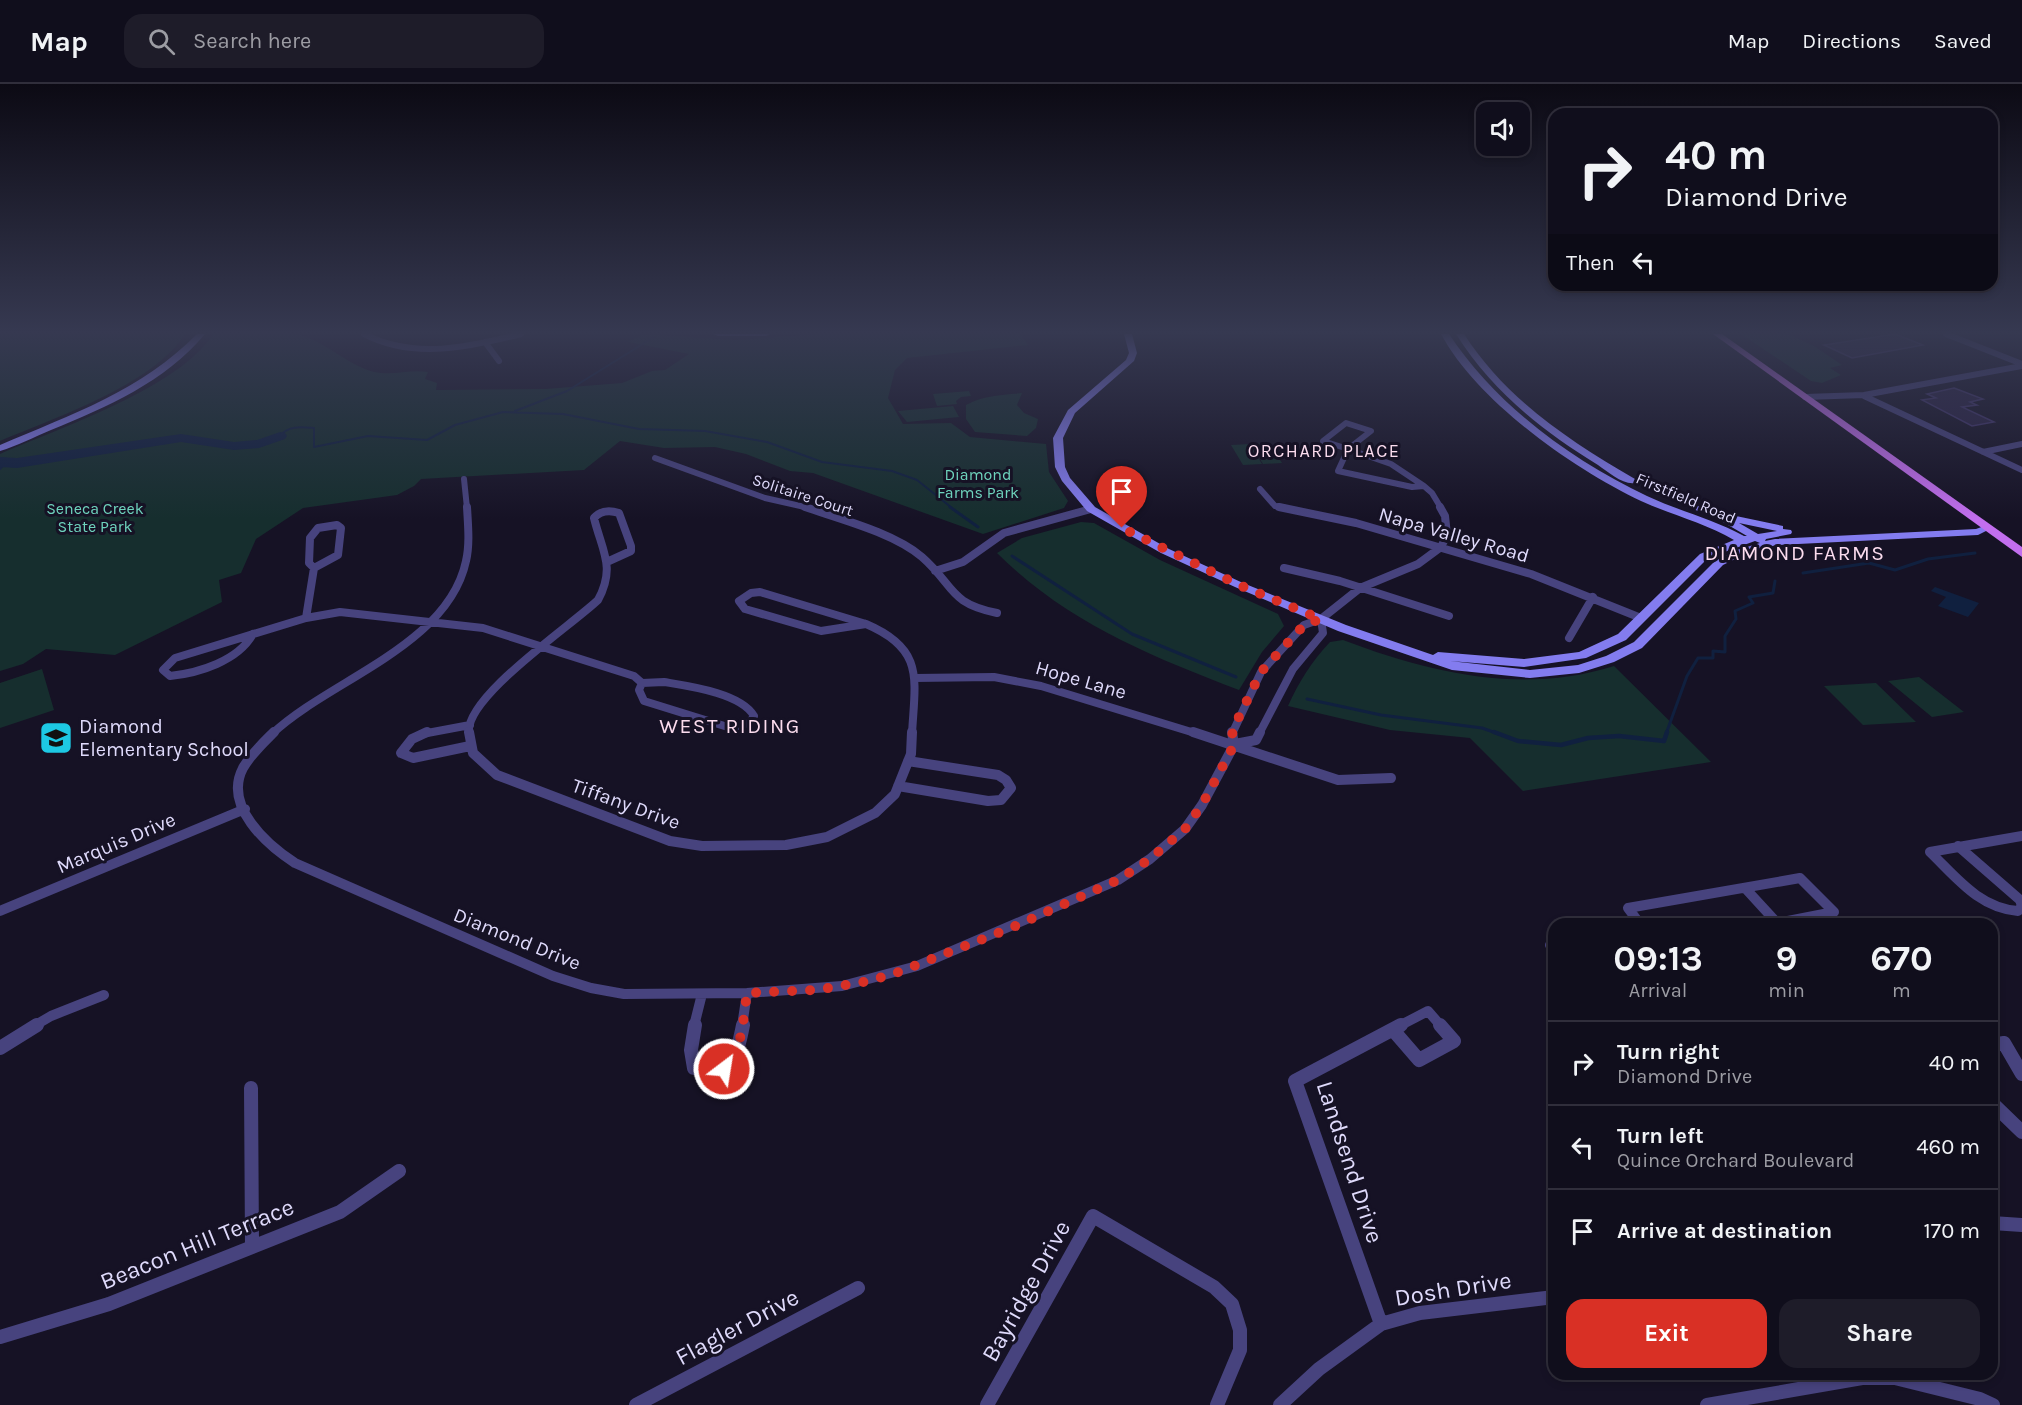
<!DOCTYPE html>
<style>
body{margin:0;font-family:Karla,sans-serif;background:#1e1c29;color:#f1f3f6;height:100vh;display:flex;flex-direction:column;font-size:22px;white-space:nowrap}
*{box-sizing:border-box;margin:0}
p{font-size:20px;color:#9c9ca3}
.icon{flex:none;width:33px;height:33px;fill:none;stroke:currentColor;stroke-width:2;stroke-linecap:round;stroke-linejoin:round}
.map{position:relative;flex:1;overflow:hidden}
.sheet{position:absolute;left:1548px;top:834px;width:450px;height:462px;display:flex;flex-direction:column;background:#100e1c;border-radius:18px;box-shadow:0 3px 9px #0003,0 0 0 2px #302e3b}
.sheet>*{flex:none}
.top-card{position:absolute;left:1548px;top:24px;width:450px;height:183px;border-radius:18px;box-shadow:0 3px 9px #0003,0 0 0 2px #302e3b;background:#100e1c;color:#f1f3f6;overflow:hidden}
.tools{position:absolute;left:1476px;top:18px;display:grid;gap:12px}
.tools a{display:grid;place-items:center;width:54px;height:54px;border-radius:12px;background:#100e1c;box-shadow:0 3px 9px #0003,0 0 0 2px #302e3b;font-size:30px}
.pin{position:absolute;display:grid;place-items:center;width:51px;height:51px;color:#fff;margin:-62px -26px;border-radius:50% 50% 50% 0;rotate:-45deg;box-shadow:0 0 6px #0007}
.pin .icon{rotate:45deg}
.me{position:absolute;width:66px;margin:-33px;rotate:31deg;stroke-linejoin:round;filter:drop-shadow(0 0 4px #0008)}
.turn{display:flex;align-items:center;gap:21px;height:126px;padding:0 18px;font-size:27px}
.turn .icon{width:78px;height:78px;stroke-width:2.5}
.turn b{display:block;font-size:42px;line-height:51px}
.then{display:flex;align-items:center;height:57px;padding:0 18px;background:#0003;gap:12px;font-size:22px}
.eta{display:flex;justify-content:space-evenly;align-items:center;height:102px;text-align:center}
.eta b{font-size:36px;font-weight:700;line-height:42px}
.primary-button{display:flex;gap:12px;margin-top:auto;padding:12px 18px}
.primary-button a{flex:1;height:69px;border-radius:18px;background:#d93025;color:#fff;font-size:24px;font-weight:700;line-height:69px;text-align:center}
.primary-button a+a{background:#1e1c29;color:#f1f3f6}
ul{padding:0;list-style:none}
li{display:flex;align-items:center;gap:18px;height:84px;padding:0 18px;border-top:2px solid #302e3b}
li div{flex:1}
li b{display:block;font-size:22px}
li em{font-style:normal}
header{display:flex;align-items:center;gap:36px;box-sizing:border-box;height:84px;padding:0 30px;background:#100e1c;border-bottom:2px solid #302e3b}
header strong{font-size:28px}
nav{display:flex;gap:33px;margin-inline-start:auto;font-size:21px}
.search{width:420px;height:54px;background:#1e1c29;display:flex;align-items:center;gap:15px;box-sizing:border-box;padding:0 21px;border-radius:18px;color:#9c9ca3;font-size:22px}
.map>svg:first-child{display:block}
</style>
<header>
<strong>Map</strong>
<div class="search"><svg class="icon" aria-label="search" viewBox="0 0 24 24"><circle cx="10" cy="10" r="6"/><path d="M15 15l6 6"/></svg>Search here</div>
<nav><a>Map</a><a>Directions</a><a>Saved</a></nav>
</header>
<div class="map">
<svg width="2022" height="1321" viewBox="0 0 2022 1321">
<rect width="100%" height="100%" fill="#161225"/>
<path fill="#162e2e" d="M0 250H185C153 301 54 334 0 357Z
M213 250C239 250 270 245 296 250 321 254 347 281 374 288 394 292 409 285 428 288L425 295 437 299 436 306 545 305 622 299 652 287 665 286 689 270 628 258 643 250 735 256 819 250H1020L1028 261 907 274 895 286 888 314 903 340 951 339 970 353 1046 360 1049 388 1068 417 1064 424 983 450 813 389 790 387 746 370 715 363 664 364 620 357 584 386 421 395 414 402 397 411 303 424 256 455 241 489 219 496 222 518 115 571 46 565 23 580 0 587V370C57 345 181 303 213 250Z
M1741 250H1788L1814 262 1842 281 1830 284 1841 291 1822 299 1811 297Z
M969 307 971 312 961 313 956 317 957 320 937 322 933 310Z
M1022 309 1017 321 1024 329 1038 335 1036 344 1027 352 975 348 966 335V321C984 311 1002 311 1022 309Z
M953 322 959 333 907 338 898 327Z
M1269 359 1282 379 1263 380 1251 360Z
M1250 360 1262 380 1243 381 1231 361Z
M1081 438 1094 439 1160 476 1278 530 1284 542 1262 568 1239 606C1150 572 1066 538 997 469L1022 454Z
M1343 556C1430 589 1523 611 1614 582L1711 678 1523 707 1470 654 1390 646 1288 622C1298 599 1312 577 1330 558Z
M42 585 54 626 0 644V599Z
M1919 593 1964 628 1932 633 1888 597Z
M1875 599H1876L1916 638 1863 641 1824 602Z"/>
<path fill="#10203f" d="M1935 503 1979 519 1968 533 1938 522 1946 513 1931 507Z"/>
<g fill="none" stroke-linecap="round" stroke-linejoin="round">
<path stroke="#10203f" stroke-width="2" d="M515 327 567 307 654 253
M280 352C288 341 302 343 314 344V363L368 352 427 356 455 341 503 328 563 330 639 345 705 347 767 358 822 378 892 387 917 396 952 424
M0 385 7 378"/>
<path stroke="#10203f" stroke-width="3" d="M950 423 978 443
M1012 472 1132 550 1236 593
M1803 489 1869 479 1895 486 1928 475 1975 469
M1307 615 1381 631 1482 644 1499 650
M1666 650 1687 592 1698 574H1713V567L1725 568V552L1736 535 1735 527 1753 519 1749 513 1773 509 1775 497"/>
<path stroke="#10203f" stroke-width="4.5" d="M1494 648 1518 657 1561 661 1588 654 1619 652 1664 657 1667 648"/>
<path fill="#10203f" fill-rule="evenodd" d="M280 348 285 349 287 352 285 355 259 364 234 366 181 358 17 384 0 383V373L17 374 181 350 234 358 257 356Z"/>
</g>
<path fill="#292043" stroke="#42356d" stroke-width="1.5" d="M1895 250 1923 261 1852 274 1824 261Z
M1954 304 1983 315 1970 318 1977 321 1962 323 1994 338 1972 342 1922 316 1936 314 1927 310Z"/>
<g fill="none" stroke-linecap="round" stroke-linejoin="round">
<path stroke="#47437e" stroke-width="6" d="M364 250C414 276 469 263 521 250
M1946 250 2022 280
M485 258 499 277
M1864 312 2022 386
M1805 313 1864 311 2022 282
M1346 339 1371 347 1348 365 1323 357Z
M1348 365 1391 380 1424 402 1412 403 1338 387Z
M1983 368 2022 360
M655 374 765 414 809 424
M464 395 467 424
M1424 402 1432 409 1441 424
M1260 405 1275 422 1286 424"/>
<path stroke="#47437e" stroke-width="8" d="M805 423C840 435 894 449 922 473 955 502 948 519 997 529
M1279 423 1356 439 1531 490 1641 534
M337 441 341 444 338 471 314 484 309 479 310 454 318 444Z
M1284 484 1340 497 1449 532
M935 487 963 478 1004 449 1091 425
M760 508 866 540 821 547 745 525 739 517 751 509Z
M306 534 314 484
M866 540C925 565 915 595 912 650
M253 550C238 577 199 589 170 592L163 586 175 574 306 534 340 528 483 544 634 592 642 599
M1569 554 1593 513
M915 594 994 593 1041 602 1198 650
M664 598C688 602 741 609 754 632L749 639 731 644 644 617 639 606 642 599Z
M272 650C329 596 448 562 466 477 470 460 468 441 467 423
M422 650 470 641
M469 650C463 614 572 541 598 516 616 483 602 467 594 434 601 426 610 426 619 429L631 462V467L609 477
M1232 650 1261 588 1304 541 1321 535 1360 504 1418 480 1441 463 1447 451 1445 432 1440 423
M1259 650 1293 585 1323 549 1321 535"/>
<path stroke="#47437e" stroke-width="10" d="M274 648C263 659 251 670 243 684 223 722 267 761 295 779L553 892 591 904 624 910 747 909 842 902 917 882 1118 796 1150 775 1185 745 1202 721 1234 661 1232 648
M427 648 412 655 401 669 413 674 470 662
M469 648 473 669 497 691 670 757 702 762 786 761 827 753 875 729 895 710 911 670 912 648
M1193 648 1338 696 1391 694
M1235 660 1256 656 1260 648
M898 702 988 717 1001 716 1011 704 1006 696 998 691 908 677
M2022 752 1930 768C1956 793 1979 824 2018 827L2022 823
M1958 762 2020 816 2022 822
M0 827 245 725
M1640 840 1628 824 1800 794 1834 828 1777 839 1745 804
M1554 860 1550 861 1554 867
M34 942 51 932 104 911
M694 942 702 910
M742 942 747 909
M1399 942 1428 927 1441 942"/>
<path stroke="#47437e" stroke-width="14" d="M695 941 691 966 694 984C731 992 737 973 743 941
M1393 946 1419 976 1454 957 1440 941
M1992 961 2004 959 2022 990
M0 964 37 941
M251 1004 252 1162
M1992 1019 2022 1048
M1554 1095V1098
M1992 1139 2022 1141
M1381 1240 1295 997 1401 941
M0 1253 109 1220 340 1128 399 1087
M636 1321 858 1204
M987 1321 1093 1132 1214 1203 1232 1220 1240 1246V1266L1217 1321
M1280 1321 1319 1285 1381 1240 1420 1229 1554 1213
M1707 1321 1862 1294H1895L1980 1315 1993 1321"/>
<path fill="#837cef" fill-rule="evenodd" d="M197 250H205C165 298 107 323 51 346 34 353 17 362 0 367V361C72 330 141 307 197 250Z
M714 250H770L766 252H718Z
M1124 250H1132L1137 269 1134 277 1075 329 1063 354 1065 383 1070 394 1095 423 1169 465 1243 499 1346 541 1433 571 1438 568 1524 575 1579 568 1618 550 1700 470 1734 456C1705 439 1672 431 1641 417 1573 385 1477 317 1441 250H1449C1496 321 1571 376 1647 412 1679 427 1713 435 1744 452H1747L1716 434 1693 425 1698 422 1731 434 1736 432 1783 442V445L1791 446 1792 448 1791 450 1766 455 1765 457 1775 455 1976 445 1987 441 1992 444 1978 451 1776 461 1745 470 1723 481 1642 564 1614 578 1579 589 1530 594 1452 586 1338 547 1235 503 1161 469 1087 427 1062 397 1055 383 1053 354 1068 326 1126 276 1129 269ZM1739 439 1777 447 1758 450ZM1755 457 1760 459 1737 466 1715 477 1634 558 1606 572 1578 581 1530 586 1450 577 1524 583 1586 574 1626 556 1708 474Z
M1456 250H1464C1506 315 1568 356 1635 395V399C1623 401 1608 388 1598 381 1541 346 1492 307 1456 250Z"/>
<path fill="#c26eee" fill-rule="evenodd" d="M1713 250H1722L2022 463V473Z"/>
</g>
<linearGradient id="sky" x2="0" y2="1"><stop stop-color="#0c0a14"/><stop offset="0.57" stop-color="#363951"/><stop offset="1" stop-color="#363951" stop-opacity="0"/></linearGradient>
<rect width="2022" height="435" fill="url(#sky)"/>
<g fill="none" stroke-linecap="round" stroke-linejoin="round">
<path stroke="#d93025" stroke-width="10" stroke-dasharray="0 18" d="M724 985C743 966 743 935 747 909L817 906 869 897 896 889 1011 844 1118 796 1150 775 1185 745 1202 721 1234 661 1232 647 1261 588 1304 541 1321 535 1239 501 1122 444"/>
</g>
<defs>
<symbol id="school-square" viewBox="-11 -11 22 22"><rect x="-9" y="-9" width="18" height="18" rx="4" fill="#1dc9e4" stroke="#161225"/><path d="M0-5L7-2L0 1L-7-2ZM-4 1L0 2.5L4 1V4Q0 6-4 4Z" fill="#111"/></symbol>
</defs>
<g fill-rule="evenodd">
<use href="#school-square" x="37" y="635" width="38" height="38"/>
</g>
<g text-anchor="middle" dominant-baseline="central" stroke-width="6" stroke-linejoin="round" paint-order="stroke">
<g font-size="16" fill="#6ed3bd" stroke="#161225">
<text x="978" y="390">Diamond<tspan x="978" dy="18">Farms Park</tspan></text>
<text x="95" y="424">Seneca Creek<tspan x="95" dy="18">State Park</tspan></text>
</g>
<g font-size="16" fill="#dfdafb" stroke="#161225">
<text transform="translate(803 411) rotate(18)">Solitaire Court</text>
<text transform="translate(1686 414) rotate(23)">Firstfield Road</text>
</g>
<g font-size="18" letter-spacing="1.5" fill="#fbdcee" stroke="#161225">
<text x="1324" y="367">ORCHARD PLACE</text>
</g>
<g font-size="20" fill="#dfdafb" stroke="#161225">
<text transform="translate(1454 451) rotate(16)">Napa Valley Road</text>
<text transform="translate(1081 596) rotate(16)">Hope Lane</text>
<text transform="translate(626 720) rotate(20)">Tiffany Drive</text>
<text transform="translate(116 759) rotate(-23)">Marquis Drive</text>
<text transform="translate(517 855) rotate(22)">Diamond Drive</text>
</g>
<g font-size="20" fill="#dfdafb" stroke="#161225" text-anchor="start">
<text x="79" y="642">Diamond<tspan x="79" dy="23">Elementary School</tspan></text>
</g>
<g font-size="21" letter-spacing="1.5" fill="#fbdcee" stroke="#161225">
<text x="1795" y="469">DIAMOND FARMS</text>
<text x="730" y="642">WEST RIDING</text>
</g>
<g font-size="24" fill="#dfdafb" stroke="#161225">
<text transform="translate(1350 1078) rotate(72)">Landsend Drive</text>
<text transform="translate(197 1160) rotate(-22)">Beacon Hill Terrace</text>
<text transform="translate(1453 1205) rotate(-9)">Dosh Drive</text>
<text transform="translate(1026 1207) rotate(-61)">Bayridge Drive</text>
<text transform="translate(737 1243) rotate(-28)">Flagler Drive</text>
</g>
</g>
</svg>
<div class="tools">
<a><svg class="icon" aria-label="sound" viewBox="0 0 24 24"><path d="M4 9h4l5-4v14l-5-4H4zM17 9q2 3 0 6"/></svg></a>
</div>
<div class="pin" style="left:1122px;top:444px;background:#d93025"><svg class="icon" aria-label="arrive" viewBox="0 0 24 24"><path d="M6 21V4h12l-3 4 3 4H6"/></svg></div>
<svg class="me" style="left:724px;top:985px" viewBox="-20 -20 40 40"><circle r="17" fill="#d93025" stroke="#fff" stroke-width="3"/><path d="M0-11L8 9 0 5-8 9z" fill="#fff"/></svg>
<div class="top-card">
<div class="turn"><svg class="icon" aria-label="right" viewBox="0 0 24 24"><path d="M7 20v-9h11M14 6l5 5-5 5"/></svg><div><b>40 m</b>Diamond Drive</div></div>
<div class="then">Then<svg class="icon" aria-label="left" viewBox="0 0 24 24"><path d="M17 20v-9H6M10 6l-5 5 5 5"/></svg></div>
</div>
<section class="sheet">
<div class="eta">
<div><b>09:13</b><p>Arrival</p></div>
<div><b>9</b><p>min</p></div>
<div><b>670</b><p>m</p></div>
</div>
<ul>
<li><svg class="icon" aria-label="right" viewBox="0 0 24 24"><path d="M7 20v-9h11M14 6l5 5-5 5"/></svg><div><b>Turn right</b><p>Diamond Drive</p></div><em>40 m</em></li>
<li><svg class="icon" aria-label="left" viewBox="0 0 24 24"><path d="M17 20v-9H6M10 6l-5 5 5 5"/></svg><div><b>Turn left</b><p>Quince Orchard Boulevard</p></div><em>460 m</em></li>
<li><svg class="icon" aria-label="arrive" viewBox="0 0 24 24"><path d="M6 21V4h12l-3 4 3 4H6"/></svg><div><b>Arrive at destination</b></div><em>170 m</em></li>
</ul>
<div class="primary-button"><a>Exit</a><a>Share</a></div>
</section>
</div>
